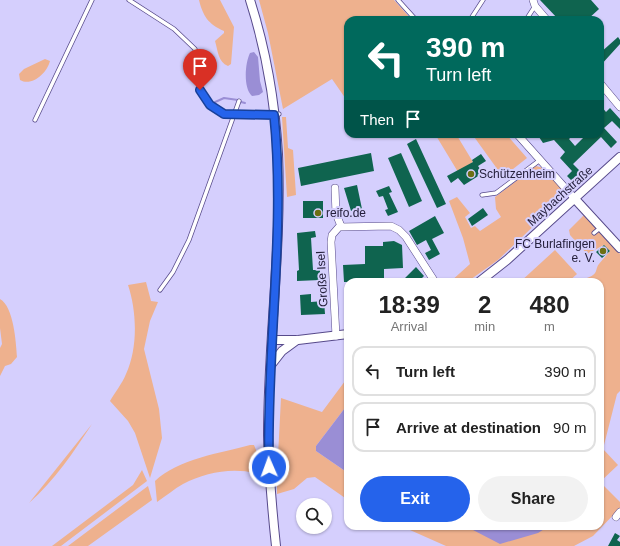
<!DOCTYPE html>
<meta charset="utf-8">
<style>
body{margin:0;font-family:Helvetica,sans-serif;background:#f2f2f2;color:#222;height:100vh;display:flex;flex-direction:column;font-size:15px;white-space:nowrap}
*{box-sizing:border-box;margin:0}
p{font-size:13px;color:#767676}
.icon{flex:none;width:22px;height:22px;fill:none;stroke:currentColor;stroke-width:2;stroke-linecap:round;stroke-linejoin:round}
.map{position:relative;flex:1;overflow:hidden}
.side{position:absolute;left:344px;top:278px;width:260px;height:252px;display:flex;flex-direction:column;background:#fff;border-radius:12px;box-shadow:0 1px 3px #0004}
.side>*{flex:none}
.guide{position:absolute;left:344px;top:16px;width:260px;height:122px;border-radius:12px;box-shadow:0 1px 3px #0004;background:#00695c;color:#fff;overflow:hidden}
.buttons{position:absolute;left:296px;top:498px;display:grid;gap:8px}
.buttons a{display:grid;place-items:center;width:36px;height:36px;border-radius:50%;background:#fff;box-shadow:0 1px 3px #0004;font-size:20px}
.pin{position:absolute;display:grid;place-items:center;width:34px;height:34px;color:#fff;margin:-41px -17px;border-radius:50% 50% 50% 0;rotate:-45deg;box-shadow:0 0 4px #0007}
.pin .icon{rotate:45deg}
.me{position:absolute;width:44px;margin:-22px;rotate:358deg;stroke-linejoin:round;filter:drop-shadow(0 0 3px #0008)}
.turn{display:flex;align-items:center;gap:14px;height:84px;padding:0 16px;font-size:18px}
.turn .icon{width:52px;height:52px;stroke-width:2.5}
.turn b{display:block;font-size:28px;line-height:34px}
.then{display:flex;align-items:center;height:38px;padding:0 16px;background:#0003;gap:8px;font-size:15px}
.eta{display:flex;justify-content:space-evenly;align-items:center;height:68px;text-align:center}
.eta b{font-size:24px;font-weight:600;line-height:28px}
.action{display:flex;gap:8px;margin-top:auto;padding:8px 16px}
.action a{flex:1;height:46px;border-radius:24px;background:#2563eb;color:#fff;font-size:16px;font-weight:600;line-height:46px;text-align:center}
.action a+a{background:#f2f2f2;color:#222}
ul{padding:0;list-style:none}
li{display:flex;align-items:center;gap:12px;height:50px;margin:0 8px 6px;padding:0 8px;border:2px solid #e0e0e0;border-radius:12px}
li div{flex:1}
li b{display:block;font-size:15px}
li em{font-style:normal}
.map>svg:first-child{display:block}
</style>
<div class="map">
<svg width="620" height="546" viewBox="0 0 620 546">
<rect width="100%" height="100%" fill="#d5cffd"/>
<path fill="#eeb18e" d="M199 0H220L234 27 231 64 228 66C218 62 218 51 215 41L224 33V31C208 24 203 16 199 0Z
M259 0H394L412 20H348V102L332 79 283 109 268 33Z
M45 59 50 61C47 73 32 87 20 80L19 74 24 69Z
M282 117H286L288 148 293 150 296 195 287 197Z
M435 134H456L473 162 458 172Z
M472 134H506L527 158 503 177Z
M536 166 547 169 567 194 498 260 467 282H450L470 264 463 238 449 201 457 197 470 213 465 217 471 228 475 226 480 231 501 217 496 209 495 197Z
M585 214 620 254V391L617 394 603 449 618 465 600 482V282H578C584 277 588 279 593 275 597 273 596 267 599 264 603 259 606 256 610 251L604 245 587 254 570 235 569 230Z
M555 250 577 274 568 282H520Z
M146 282 151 301 158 302 150 321 144 349 159 409 162 438 150 478 135 433 128 421 110 401C115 392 122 384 126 374 138 348 137 312 128 285Z
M0 299C14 307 16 343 17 357L11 364 5 366 0 376V348L2 344 0 328Z
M348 377V404L316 446V451L348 473V500L315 477 307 478 294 489 277 494V475L289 461 278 456 281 398 322 412Z
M92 424C73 453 55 480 29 503Z
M250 445H254L258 455 264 458 265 476C238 466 208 471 183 484 174 489 166 496 157 502L155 481C178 459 221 453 250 445Z
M142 470 147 481 61 546H52L133 485Z
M600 482 620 502V508L593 536 574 546H446L401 526H473V530L549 526H600Z
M148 486 152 500 88 546H68Z"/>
<path fill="#9a8ed5" d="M254 52 258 57 260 81 263 92 259 95 252 96C243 88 245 63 250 53Z
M348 404V473L316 451V446Z
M473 526H549L538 533 500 544 473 530Z"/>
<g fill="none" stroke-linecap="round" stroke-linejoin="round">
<path stroke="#9a8ed5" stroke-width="2" d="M241 102 245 103
M213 103 224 98 238 100"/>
</g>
<path fill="#0f644f" d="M540 0H591L599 9 587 20H559Z
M618 37 620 40V44L600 66V53Z
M600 105 606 112 610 108 620 119V129L612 121 604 128 617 142 611 148 601 137 573 164 585 176 576 185 567 176 572 171 560 158 565 152 554 140 543 143 537 134H574L569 139 575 146 584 137 582 134H600Z
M416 139 446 204 437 208 407 144Z
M371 153 374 171 301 186 298 168Z
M401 153 422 201 409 207 388 158Z
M481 154 486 161 478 166 483 173 464 185 458 178 451 183 447 176 473 162 472 160Z
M357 185 362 209 351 211 344 188Z
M389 186 392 192 389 193 398 212 388 216 385 210 388 209 383 196 379 197 376 191Z
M303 201H323V218H303Z
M483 208 488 215 472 226 468 219Z
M435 216 444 233 432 239 440 254 429 260 425 253 431 250 426 240 417 245 409 231Z
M315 231 316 237 311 238 313 270H320V280L297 281V271L299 270 297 233Z
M394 241 402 245 403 268 384 269V282H344L343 265 365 264V246H383V242Z
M604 245 610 251 602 258 596 252Z
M416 267 424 276 418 282H401Z
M311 294V302L324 301 325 314 301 315 300 295Z
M615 533 620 536 617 540 620 542V546H608Z"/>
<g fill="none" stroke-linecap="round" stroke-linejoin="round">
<defs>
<path id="service" d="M129 0 174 29 195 49 200 90 210 105 224 114H279
M398 0 416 20
M470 20 483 0
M526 20 535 6
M35 120 92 0
M482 195 496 193 540 160
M594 233 600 228
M160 290 173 272 189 240 239 101"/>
<path id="minor" d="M533 0 535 6 547 20
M600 83 620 107
M517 134 575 199
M335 188 336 214 341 226
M336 336 331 242 332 235 339 227 391 226 399 230 406 237 435 282
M616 517 620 512"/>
<path id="tertiary" d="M250 0C266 50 275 102 278 154 282 247 268 342 268 435 269 472 272 509 276 546
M575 199 620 248
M479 282 507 260 620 157
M272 340H298L348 334
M271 365 282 351 297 340"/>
</defs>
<use href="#service" stroke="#574a8b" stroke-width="5"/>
<use href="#minor" stroke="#574a8b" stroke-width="8"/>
<use href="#tertiary" stroke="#574a8b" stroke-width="10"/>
<use href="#service" stroke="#fff" stroke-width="3.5"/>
<use href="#minor" stroke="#fff" stroke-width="7"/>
<use href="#tertiary" stroke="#fff" stroke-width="8"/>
</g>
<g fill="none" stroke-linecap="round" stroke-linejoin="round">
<defs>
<path id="route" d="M200 90 210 105 224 114 274 115C286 232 266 350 269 467"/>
</defs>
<use href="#route" stroke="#184099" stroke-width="10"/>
<use href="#route" stroke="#2563eb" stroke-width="7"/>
</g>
<g fill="#6d7014" stroke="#d5cffd" stroke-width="1.5">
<circle cx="471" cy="174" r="4"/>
<circle cx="318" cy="213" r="4"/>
<circle cx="603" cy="251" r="4"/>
</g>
<g text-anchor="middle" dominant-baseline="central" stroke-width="4" stroke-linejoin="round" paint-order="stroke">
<g font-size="12" fill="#25203c" stroke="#d5cffd" text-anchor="start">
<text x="479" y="174">Schützenheim</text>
<text x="326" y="213">reifo.de</text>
<text x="595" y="244" text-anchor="end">FC Burlafingen<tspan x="595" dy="14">e. V.</tspan></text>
</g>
<g font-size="12" fill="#25203c" stroke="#d5cffd">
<text transform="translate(560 196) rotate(-42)">Maybachstraße</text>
<text transform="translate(322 279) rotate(-93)">Große Isel</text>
</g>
</g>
</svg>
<div class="buttons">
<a><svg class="icon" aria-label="search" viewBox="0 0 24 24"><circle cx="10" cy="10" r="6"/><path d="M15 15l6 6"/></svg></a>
</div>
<div class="pin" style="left:200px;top:90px;background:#d93025"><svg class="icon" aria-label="arrive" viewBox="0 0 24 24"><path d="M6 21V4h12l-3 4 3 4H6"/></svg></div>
<svg class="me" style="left:269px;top:467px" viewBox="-20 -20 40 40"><circle r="17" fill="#2563eb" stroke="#fff" stroke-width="3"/><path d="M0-11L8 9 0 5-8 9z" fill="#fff"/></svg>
<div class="guide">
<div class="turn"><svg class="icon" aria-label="left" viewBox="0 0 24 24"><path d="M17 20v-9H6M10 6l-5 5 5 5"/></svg><div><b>390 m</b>Turn left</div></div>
<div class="then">Then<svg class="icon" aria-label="arrive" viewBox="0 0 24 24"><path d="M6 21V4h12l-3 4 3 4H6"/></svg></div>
</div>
<section class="side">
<div class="eta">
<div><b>18:39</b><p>Arrival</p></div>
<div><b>2</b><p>min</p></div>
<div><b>480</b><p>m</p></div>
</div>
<ul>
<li><svg class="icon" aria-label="left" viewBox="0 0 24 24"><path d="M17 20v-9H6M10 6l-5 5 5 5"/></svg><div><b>Turn left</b></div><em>390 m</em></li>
<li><svg class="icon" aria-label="arrive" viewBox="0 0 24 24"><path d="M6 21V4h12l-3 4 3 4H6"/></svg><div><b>Arrive at destination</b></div><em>90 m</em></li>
</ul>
<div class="action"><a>Exit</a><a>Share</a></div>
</section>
</div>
